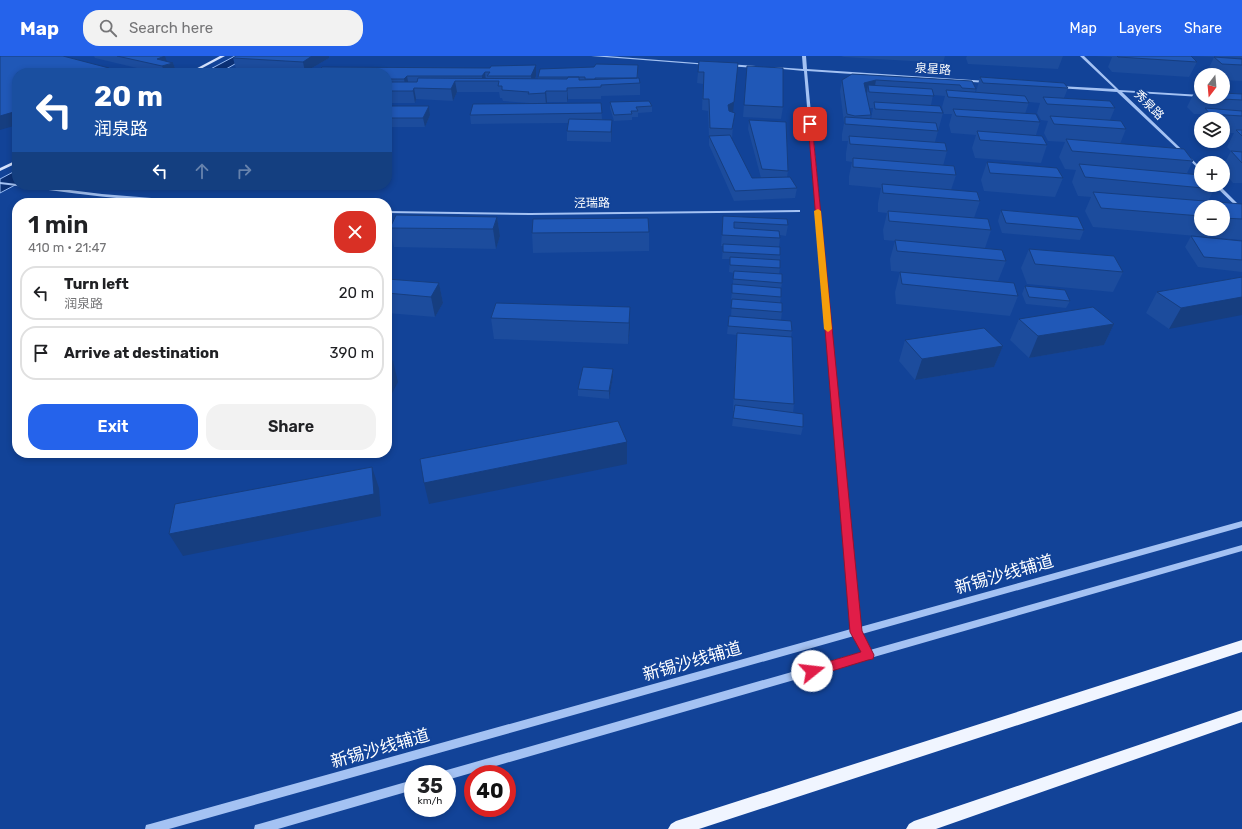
<!DOCTYPE html>
<meta charset="utf-8">
<style>
body{margin:0;font-family:Rubik,"Noto Sans SC",sans-serif;background:#f2f2f2;color:#202124;height:100vh;display:flex;flex-direction:column;font-size:15px;white-space:nowrap}
*{box-sizing:border-box;margin:0}
p{font-size:13px;color:#757577}
.icon{flex:none;width:22px;height:22px;fill:none;stroke:currentColor;stroke-width:2;stroke-linecap:round;stroke-linejoin:round}
.map{position:relative;flex:1;overflow:hidden}
.details{position:absolute;left:12px;top:142px;width:380px;height:260px;display:flex;flex-direction:column;background:#fff;border-radius:16px;box-shadow:0 2px 6px #0003}
.details>*{flex:none}
.guide{position:absolute;left:12px;top:12px;width:380px;height:122px;border-radius:16px;box-shadow:0 2px 6px #0003;background:#1a4fa0;color:#fff;overflow:hidden}
.needle{width:26px;rotate:196deg}
.controls{position:absolute;left:1194px;top:12px;display:grid;gap:8px}
.controls a{display:grid;place-items:center;width:36px;height:36px;border-radius:50%;background:#fff;box-shadow:0 2px 6px #0003;font-size:20px}
.speed{position:absolute;left:404px;top:709px;display:flex;gap:8px;font-size:20px;font-weight:700;text-align:center}
.speed>*{display:grid;place-content:center;width:52px;height:52px;border-radius:50%;background:#fff;box-shadow:0 2px 6px #0003;line-height:1}
.speed small{font-size:10px;font-weight:400}
.speed .limit{border:6px solid #d22;background:#fff;color:#111}
.pin{position:absolute;display:grid;place-items:center;width:34px;height:34px;color:#fff;margin:-17px;border-radius:8px;box-shadow:0 2px 6px #0006}
.me{position:absolute;width:44px;margin:-22px;rotate:74deg;stroke-linejoin:round;filter:drop-shadow(0 0 3px #0008)}
.turn{display:flex;align-items:center;gap:14px;height:84px;padding:0 16px;font-size:18px}
.turn .icon{width:52px;height:52px;stroke-width:2.5}
.turn b{display:block;font-size:28px;line-height:34px}
.lanes{display:flex;align-items:center;height:38px;padding:0 16px;background:#0003;justify-content:center;gap:20px;direction:ltr}
.lanes .off{opacity:.35}
.round{display:grid;place-items:center;flex:none;width:42px;height:42px;border-radius:16px;background:#f2f2f2}
.head{display:flex;align-items:center;justify-content:space-between;height:68px;padding:0 16px}
h1{font-size:24px;font-weight:600;line-height:30px}
.button{display:flex;gap:8px;margin-top:auto;padding:8px 16px}
.button a{flex:1;height:46px;border-radius:16px;background:#2563eb;color:#fff;font-size:16px;font-weight:600;line-height:46px;text-align:center}
.button a+a{background:#f2f2f2;color:#202124}
ul{padding:0;list-style:none}
li{display:flex;align-items:center;gap:12px;height:54px;margin:0 8px 6px;padding:0 8px;border:2px solid #e0e0e0;border-radius:16px}
li div{flex:1}
li b{display:block;font-size:15px}
li em{font-style:normal}
header{display:flex;align-items:center;gap:24px;box-sizing:border-box;height:56px;padding:0 20px;background:#2563eb;color:#fff}
header strong{font-size:19px}
nav{display:flex;gap:22px;margin-inline-start:auto;font-size:14px}
.search{width:280px;height:36px;background:#f2f2f2;display:flex;align-items:center;gap:10px;box-sizing:border-box;padding:0 14px;border-radius:16px;color:#757577;font-size:15px}
.map>svg:first-child{display:block}
</style>
<header>
<strong>Map</strong>
<div class="search"><svg class="icon" aria-label="search" viewBox="0 0 24 24"><circle cx="10" cy="10" r="6"/><path d="M15 15l6 6"/></svg>Search here</div>
<nav><a>Map</a><a>Layers</a><a>Share</a></nav>
</header>
<div class="map">
<svg width="1242" height="773" viewBox="0 0 1242 773">
<rect width="100%" height="100%" fill="#124398"/>
<path fill="#0b3074" stroke="#96bbf6" d="M235 0H249L219 17H203Z
M17 114V128L0 137V123Z"/>
<g fill="none" stroke-linecap="round" stroke-linejoin="round">
<path fill="#a4c2f3" fill-rule="evenodd" d="M591 0H607L710 8 708 9Z
M802 0H806L807 13 987 25 989 26 987 27 807 15 860 571 1242 465V471L862 578 870 594 1242 489V495L447 724V718H442L443 715 447 714 862 596 854 580 169 773H145L146 769 150 768 851 573 804 15 772 12 774 11 803 13Z
M1080 0H1084L1119 34 1201 39V41L1122 36 1201 112V115L1117 36 1058 32 1059 30 1115 33Z
M728 8 756 10 758 11 756 12 727 10Z
M0 126 17 128V129H29L102 138 201 146 203 147C135 147 67 136 0 128Z
M1214 129H1219L1242 152V156Z
M798 154H800V156L530 159 387 157V155L530 157Z
M413 724V734L278 773H254L255 769 259 768Z"/>
<path fill="#d4e2fd" fill-rule="evenodd" d="M220 0H225L193 17H188Z
M17 104V107L0 115V112Z"/>
<path fill="#f0f5ff" fill-rule="evenodd" d="M1242 584V596L699 773H668L671 768 676 765Z
M1242 654V666L936 773H906L909 768 914 765Z"/>
</g>
<path fill="#1c4c9d" fill-rule="evenodd" d="M94 0H163L167 6 173 7 176 15 171 17H158L95 2Z
M841 0H945L943 7 844 1Z
M967 0H1063L1058 13 968 8 966 2Z
M1094 0H1188L1197 6 1189 21 1112 16 1108 11 1112 1Z
M1192 0H1242V2Z
M1214 1 1242 3V25L1223 24V19H1210L1207 16Z
M233 2H329L305 16 236 13Z
M699 5 733 56V69L732 83 752 122H761L748 73 749 64 788 115 787 121 797 132 795 142 734 145 709 89V83L708 55 702 54 703 28 697 27Z
M536 9V20L535 23H538V21L638 17V22L640 27V39L601 40V43H568L567 46H547V47H601L602 63 612 73 611 86 567 85V75L568 67 471 68 470 59 529 47 503 45 502 42H500L499 36H457L453 45 416 43 415 47H387V17L490 12Z
M747 10 783 51 781 63 743 61Z
M852 18 972 25 976 33 975 36H976L980 21 1068 32 1064 42 1115 52 1110 64 1126 73 1120 88 1193 105 1187 117 1214 133 1208 146 1242 148V184L1093 171 1085 155 1091 141 1078 140 1072 126 1076 114 1065 113 1059 101 1065 86 1048 85 1044 77 1048 65 1041 64 1037 57 1040 47 1029 46 1025 58 1040 66 1036 79 1047 89 1041 107 975 102 972 92 976 79 951 77 949 69 952 58H944L942 51 945 40 933 39 931 49 943 57 935 86 947 95 943 110 956 119 951 134 980 145 974 162 991 174 985 192 1006 205 998 225 891 215 890 203 895 185 884 184 883 174 887 157 878 156V147L881 132 849 129V120L852 106 846 105V97L848 85H842V78L844 67 840 35 842 24ZM869 52H873L871 63H870L871 59ZM1201 151H1223V173H1201Z
M1195 35 1242 38V127H1233L1223 115V110L1231 95 1227 91 1234 77H1223V63H1201V74L1196 69 1202 58H1194L1187 51Z
M610 46 652 50V56L638 57V61H632V64L614 65 610 52Z
M387 50H429L430 59 425 71H387Z
M987 106 1063 122 1055 141 984 135 981 124Z
M1001 154 1084 174 1080 184 1002 177 998 165Z
M723 160 788 169 786 180 780 179V182L779 191 780 199V212L779 218 782 227 781 232V241L780 247 782 256 781 264 731 260 732 244H731L732 236 734 217 729 216 730 203H722L723 190H721Z
M497 161 500 180 496 193 394 191 390 172Z
M649 176V195L533 197 532 177Z
M1191 180 1242 185V216L1198 211 1185 191Z
M1029 193 1123 216 1113 236 1027 228 1021 212Z
M900 216 1018 240 1010 260 896 248 895 236Z
M1242 221 1169 273 1146 257 1157 236Z
M387 223 439 227 443 247 435 261 387 257Z
M1025 230 1070 245 1066 252 1026 248 1022 238Z
M630 251V272L628 288 494 283 491 262Z
M729 260 792 275 791 281 794 348 793 357 803 371 801 379 732 370 734 355H733L736 289 737 279 727 278Z
M1019 263 1114 268 1104 289 1029 302 1010 284Z
M905 284 1003 290 994 311 915 324 899 305Z
M613 313V321L609 343 578 340V333Z"/>
<path fill="#163e80" d="M165 0 168 9 173 7 176 15 171 17H165L162 10 157 3Z
M312 0H329V2L305 16 303 6Z
M738 7 733 57 727 61 728 49Z
M536 9V20L532 32 531 20Z
M109 12 111 17H93Z
M485 16 486 25H482V20Z
M407 20 409 31 406 34 404 23Z
M876 24 874 35 868 29 867 37 862 39 864 27Z
M455 25 457 36 453 45 451 33Z
M414 32 416 43 415 47 413 35Z
M567 32 568 43 567 46Z
M546 35 547 46 546 49 545 37Z
M429 50 430 59 425 71 423 62Z
M17 55V69L0 74V60Z
M612 64V73L611 86V76Z
M497 161 500 180 496 193 493 173Z
M439 227 443 247 435 261 431 241Z
M1242 241V259L1169 273 1181 252Z
M630 251V272L628 288 629 267Z
M1114 268 1104 289 1029 302 1038 280Z
M1003 290 994 311 915 324 922 303Z
M393 305 398 326 388 345 387 341V315Z
M613 313V321L609 343V335Z
M627 386V408L429 448 424 427Z
M372 411 379 432 381 460 183 500 169 478Z"/>
<path fill="#2058b7" stroke="#163e80" d="M0 0H63L109 12 93 17H17V55L0 60Z
M117 0H165L157 3 173 7 162 10Z
M236 0H312L303 6 233 2Z
M1117 0H1191L1197 6 1118 1Z
M1214 1 1242 3V9L1222 8Z
M699 5 738 7 734 46 728 49 729 55 735 57 732 73 710 72 709 43H703L704 16H698Z
M596 8 638 9 637 22H595V23H585V21H538L540 13 594 11Z
M536 9 531 20H487L490 16H485L482 20H407L404 23H387V17H317L322 11 490 12 491 10Z
M747 10 783 12V51L744 49Z
M852 18 972 25 976 33 962 32 960 29 876 24 864 27 871 59 855 60 847 58 842 24Z
M568 21H579V24L639 22 640 27 601 29V31L567 32V35H546L545 37 528 38 529 36 502 34V30H498L499 25H455L451 33 414 32 413 35H387V26H417L418 22 567 23Z
M980 21 1064 27 1068 32 983 27Z
M868 29 932 33 934 40 869 36Z
M946 34 1025 40 1029 47 948 41Z
M1195 35H1201V41Z
M1223 37 1242 38V44L1202 42 1201 41H1223Z
M1043 41 1110 45 1115 52 1047 48Z
M649 45 652 50 636 51 638 55H631L632 58 614 59 610 46Z
M874 46 940 50 943 57 875 53Z
M601 47 602 57 470 59 473 48Z
M387 50H429L423 62H387Z
M1205 52 1242 55V60L1210 58Z
M953 53 1036 58 1040 66 956 60Z
M1050 60 1121 65 1126 73 1054 68Z
M845 61 936 67 938 75 845 68Z
M569 63 612 64 611 76 567 75Z
M749 64 786 66 788 115 762 113Z
M1236 74H1242V80Z
M977 75 1042 80 1047 89 980 84Z
M730 79 752 122 790 121 797 132 735 135 709 80Z
M849 80 945 87 947 95 850 88Z
M1066 83 1184 93 1193 105 1072 95Z
M1231 95 1242 96V107Z
M853 102 954 110 956 119 853 111Z
M987 106 1057 112 1063 122 990 117Z
M1079 108 1201 119V129H1212L1214 133 1085 121Z
M882 128 977 136 980 145 883 137Z
M1093 136 1242 148V163L1223 162V151H1201V160L1101 152Z
M1001 154 1078 161 1084 174 1006 167Z
M888 155 988 163 991 174 889 165Z
M396 159 497 161 493 173 390 172Z
M723 160 787 163 788 169 734 166V172L779 175 780 182 722 179Z
M648 162 649 176 532 177 533 163Z
M1191 180 1242 185V204L1204 201Z
M895 184 1002 194 1006 205 897 195Z
M723 188 780 191V199L723 196Z
M1029 193 1114 200 1123 216 1035 208Z
M730 201 780 204V212L730 209Z
M734 215 782 218V227L733 223Z
M900 216 1014 227 1018 240 902 228Z
M1242 221V241L1181 252 1157 236Z
M387 223 439 227 431 241 387 237Z
M732 228 781 232V241L732 237Z
M1025 230 1065 234 1070 245 1029 241Z
M732 243 782 247V256L731 252Z
M496 247 630 251 629 267 491 262Z
M1093 251 1114 268 1038 280 1019 263Z
M729 260 791 265 792 275 728 270Z
M984 272 1003 290 922 303 905 284Z
M737 277 792 281 794 348 734 343Z
M387 304 393 305 387 315Z
M583 311 613 313 609 335 578 333Z
M735 349 803 358V371L733 362Z
M618 365 627 386 424 427 420 403Z
M372 411 374 438 169 478 175 448Z"/>
<path fill="#e11d48" stroke="#92132f" d="M808 67 812 68 862 575 874 599 873 603 868 604 812 621 807 619 806 615 807 612 861 596 850 576Z"/>
<path fill="#f59e0b" d="M818 153 821 155 832 273 828 276 824 273 814 155Z"/>
<g text-anchor="middle" dominant-baseline="central" stroke-width="4" stroke-linejoin="round" paint-order="stroke">
<g font-size="12" fill="#fff" stroke="#124398">
<text transform="translate(933 13) rotate(4)">泉星路</text>
<text transform="translate(1149 49) rotate(45)">秀泉路</text>
<text transform="translate(592 147) rotate(-1)">泾瑞路</text>
</g>
<g font-size="17" fill="#fff" stroke="#124398">
<text transform="translate(1004 518) rotate(-16)">新锡沙线辅道</text>
<text transform="translate(692 605) rotate(-16)">新锡沙线辅道</text>
<text transform="translate(380 692) rotate(-16)">新锡沙线辅道</text>
</g>
</g>
</svg>
<div class="controls">
<a><svg class="needle" viewBox="-14 -14 28 28"><path d="M0-13l5 13h-10z" fill="#e53935"/><path d="M0 13l5-13h-10z" fill="#757577"/></svg></a>
<a><svg class="icon" aria-label="layers" viewBox="0 0 24 24"><path d="M12 4l9 5-9 5-9-5zM3 14l9 5 9-5"/></svg></a>
<a>+</a>
<a>−</a>
</div>
<div class="speed"><div>35<small>km/h</small></div><div class="limit">40</div></div>
<div class="pin" style="left:810px;top:68px;background:#d93025"><svg class="icon" aria-label="arrive" viewBox="0 0 24 24"><path d="M6 21V4h12l-3 4 3 4H6"/></svg></div>
<svg class="me" style="left:812px;top:615px" viewBox="-20 -20 40 40"><circle r="19" fill="#fff"/><path d="M0-13L10 11 0 6-10 11z" fill="#e11d48"/></svg>
<div class="guide">
<div class="turn"><svg class="icon" aria-label="left" viewBox="0 0 24 24"><path d="M17 20v-9H6M10 6l-5 5 5 5"/></svg><div><b>20 m</b>润泉路</div></div>
<div class="lanes"><svg class="icon" aria-label="left" viewBox="0 0 24 24"><path d="M17 20v-9H6M10 6l-5 5 5 5"/></svg><svg class="icon off" aria-label="ahead" viewBox="0 0 24 24"><path d="M12 20V5M6 11l6-6 6 6"/></svg><svg class="icon off" aria-label="right" viewBox="0 0 24 24"><path d="M7 20v-9h11M14 6l5 5-5 5"/></svg></div>
</div>
<section class="details">
<div class="head"><div><h1>1 min</h1><p>410 m · 21:47</p></div><a class="round" style="background:#d93025;color:#fff"><svg class="icon" aria-label="close" viewBox="0 0 24 24"><path d="M6 6l12 12M18 6L6 18"/></svg></a></div>
<ul>
<li><svg class="icon" aria-label="left" viewBox="0 0 24 24"><path d="M17 20v-9H6M10 6l-5 5 5 5"/></svg><div><b>Turn left</b><p>润泉路</p></div><em>20 m</em></li>
<li><svg class="icon" aria-label="arrive" viewBox="0 0 24 24"><path d="M6 21V4h12l-3 4 3 4H6"/></svg><div><b>Arrive at destination</b></div><em>390 m</em></li>
</ul>
<div class="button"><a>Exit</a><a>Share</a></div>
</section>
</div>
